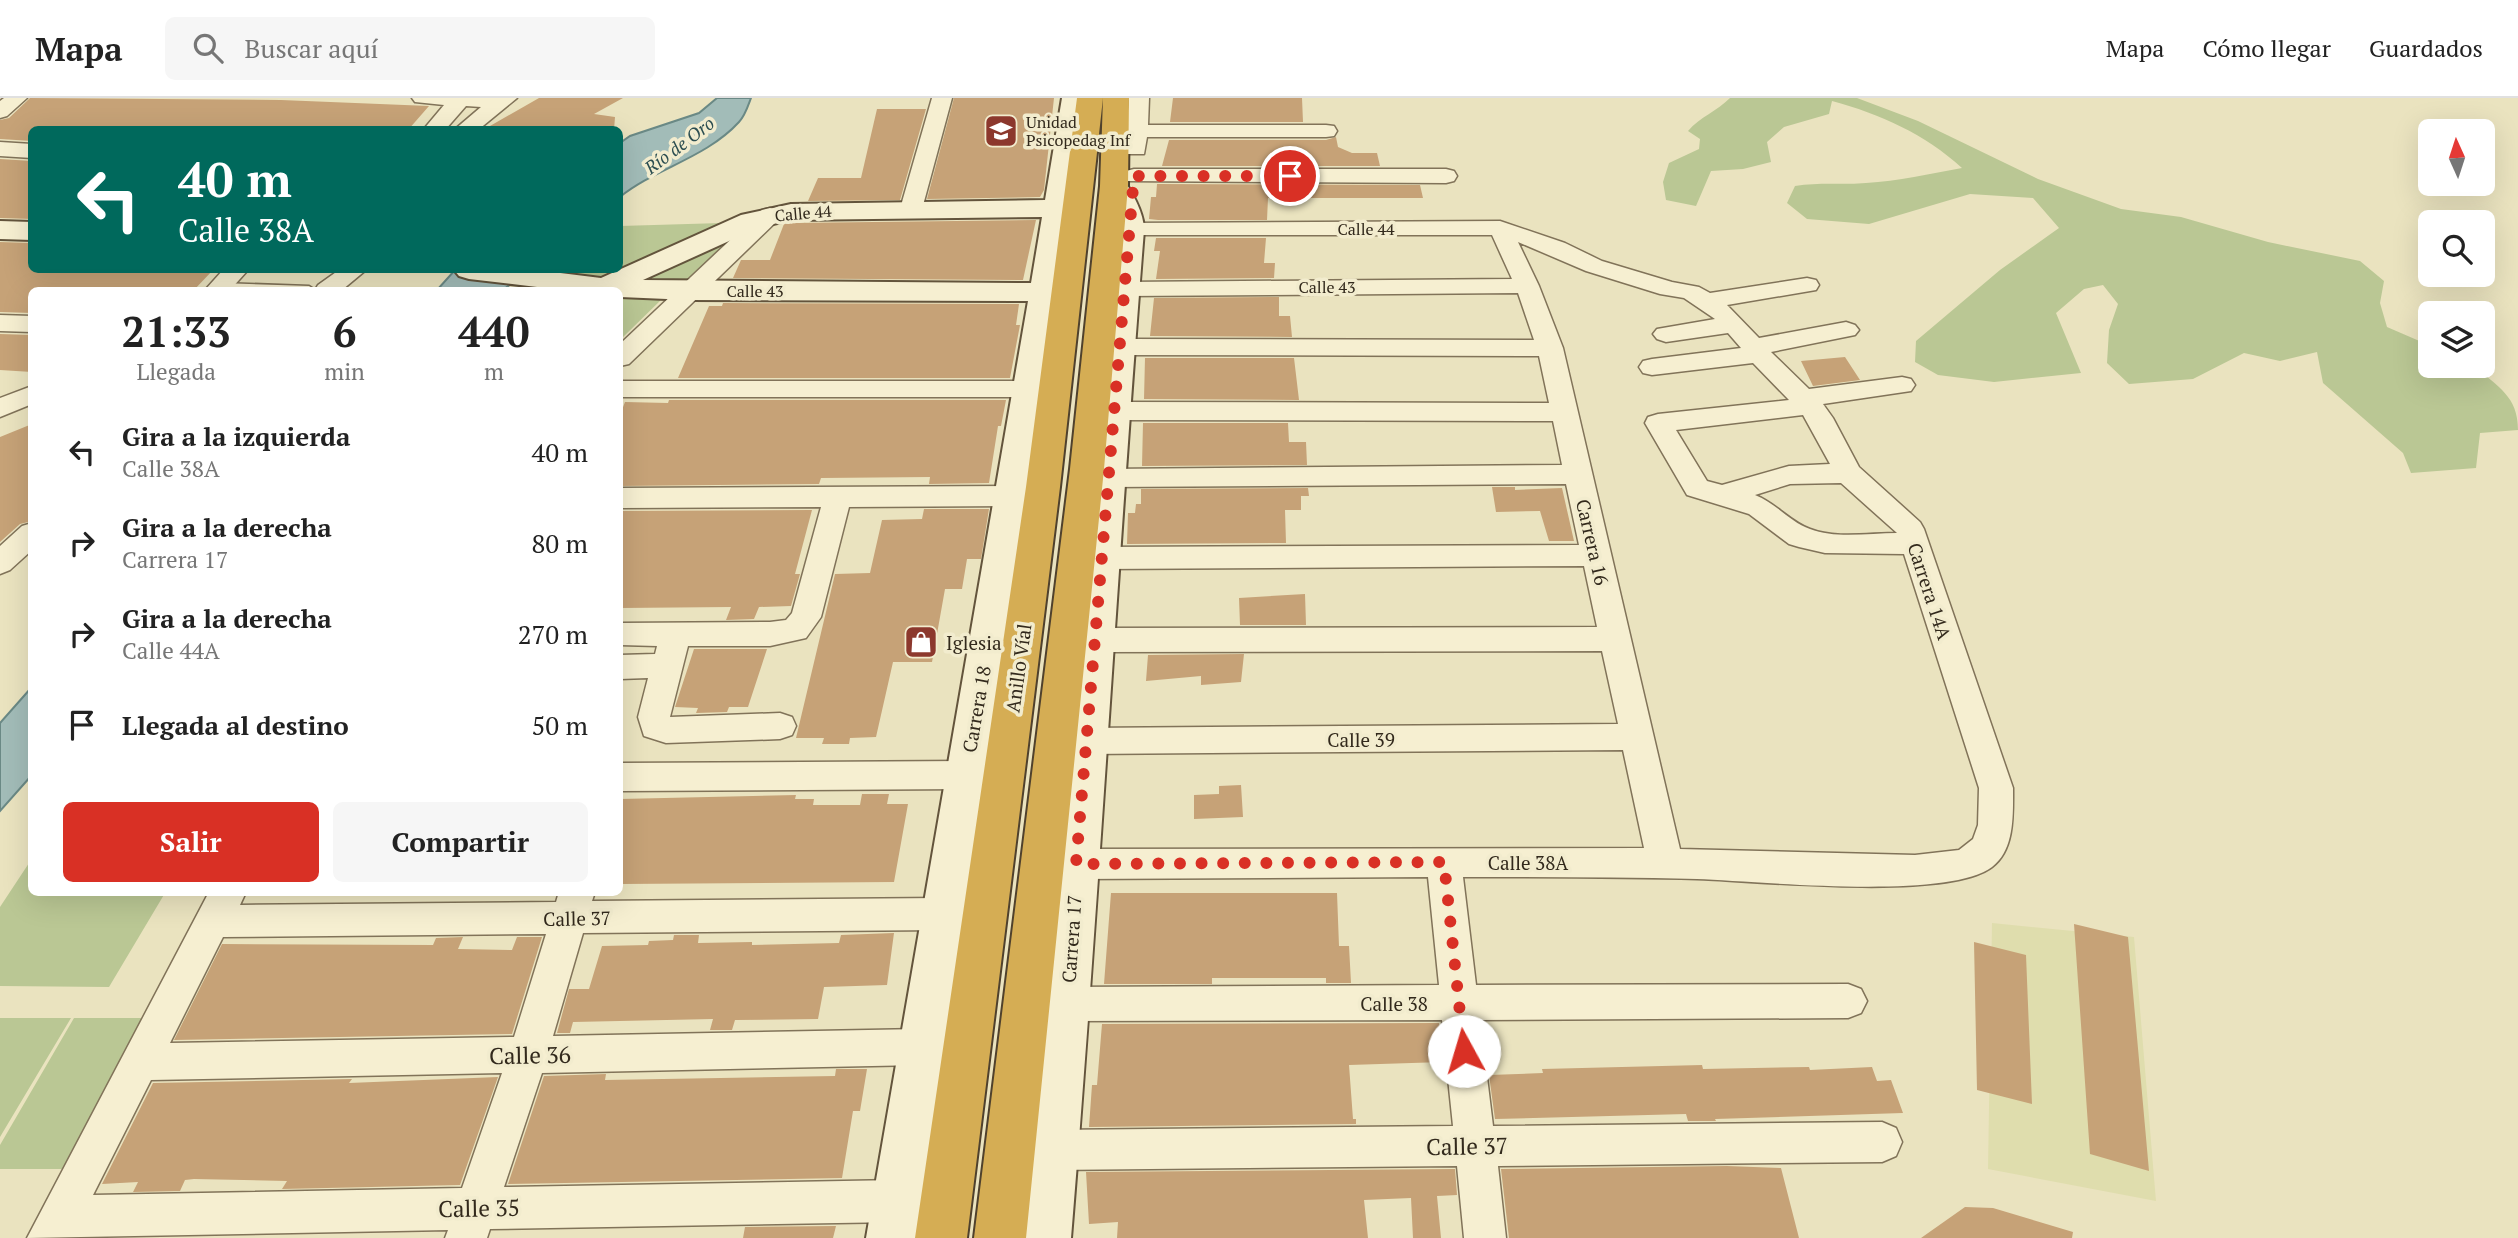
<!DOCTYPE html>
<html lang="es">
<meta charset="utf-8">
<style>
body{margin:0;font-family:"PT Serif",serif;background:#f6f6f6;color:#222;height:100vh;display:flex;flex-direction:column;font-size:26px;white-space:nowrap}
*{box-sizing:border-box;margin:0}
p{font-size:23px;color:#767676}
.icon{flex:none;width:38px;height:38px;fill:none;stroke:currentColor;stroke-width:2;stroke-linecap:round;stroke-linejoin:round}
.map{position:relative;flex:1;overflow:hidden}
.sheet{position:absolute;left:28px;top:189px;width:595px;height:609px;display:flex;flex-direction:column;background:#fff;border-radius:10px;box-shadow:0 7px 28px #0002}
.sheet>*{flex:none}
.guide{position:absolute;left:28px;top:28px;width:595px;height:147px;border-radius:10px;box-shadow:0 7px 28px #0002;background:#00695c;color:#fff;overflow:hidden}
.needle{width:46px;rotate:357deg}
.controls{position:absolute;left:2418px;top:21px;display:grid;gap:14px}
.controls a{display:grid;place-items:center;width:77px;height:77px;border-radius:10px;background:#fff;box-shadow:0 7px 28px #0002;font-size:35px}
.pin{position:absolute;display:grid;place-items:center;width:60px;height:60px;color:#fff;margin:-30px;border:4px solid #fff;border-radius:50%;box-shadow:0 2px 7px #0007}
.me{position:absolute;width:77px;margin:-38px;rotate:354deg;stroke-linejoin:round;filter:drop-shadow(0 0 5px #0008)}
.turn{display:flex;align-items:center;gap:24px;height:147px;padding:0 35px;font-size:32px}
.turn .icon{width:91px;height:91px;stroke-width:2.5}
.turn b{display:block;font-size:49px;line-height:60px}
.eta{display:flex;justify-content:space-evenly;align-items:center;height:119px;text-align:center}
.eta b{font-size:42px;font-weight:700;line-height:49px}
.primary-button{display:flex;gap:14px;margin-top:auto;padding:14px 35px}
.primary-button a{flex:1;height:80px;border-radius:10px;background:#d93025;color:#fff;font-size:28px;font-weight:700;line-height:80px;text-align:center}
.primary-button a+a{background:#f6f6f6;color:#222}
ul{padding:0;list-style:none}
li{display:flex;align-items:center;gap:21px;height:91px;padding:0 35px}
li div{flex:1}
li b{display:block;font-size:26px}
li em{font-style:normal}
header{display:flex;align-items:center;gap:42px;box-sizing:border-box;height:98px;padding:0 35px;background:#fff;border-bottom:2px solid #e0e0e0}
header strong{font-size:33px}
nav{display:flex;gap:38px;margin-inline-start:auto;font-size:24px}
.search{width:490px;height:63px;background:#f6f6f6;display:flex;align-items:center;gap:18px;box-sizing:border-box;padding:0 24px;border-radius:10px;color:#767676;font-size:26px}
.map>svg:first-child{display:block}
</style>
<header>
<strong>Mapa</strong>
<div class="search"><svg class="icon" aria-label="search" viewBox="0 0 24 24"><circle cx="10" cy="10" r="6"/><path d="M15 15l6 6"/></svg>Buscar aquí</div>
<nav><a>Mapa</a><a>Cómo llegar</a><a>Guardados</a></nav>
</header>
<div class="map">
<svg width="2518" height="1140" viewBox="0 0 2518 1140">
<rect width="100%" height="100%" fill="#eae3bf"/>
<path fill="#dfddad" d="M1992 825 2134 839 2156 1103 1988 1071Z"/>
<path fill="#bac794" d="M1730 0H1857L1918 23 2038 81 2121 111 2181 119 2268 144 2360 163 2384 183 2380 205 2387 229 2431 248V268H2474C2498 289 2518 298 2518 332L2480 335 2476 370 2411 375 2403 355 2323 285 2317 254 2280 263 2244 255 2193 281 2129 286 2107 265 2109 232 2118 206 2103 187 2084 191 2056 215 2081 275 1994 284 1938 277 1915 264 1916 243 2000 172 2059 130 2033 100 1970 96 1869 126 1807 121 1787 105 1795 88C1819 84 1842 87 1866 85 1898 83 1930 76 1962 70 1925 36 1880 16 1832 3L1829 16 1784 29 1767 44 1771 64 1743 71 1711 73 1696 108 1666 102 1663 84 1669 65 1699 51 1700 41 1688 33C1700 19 1717 13 1730 0Z
M722 125 613 179 537 173 620 172V128Z
M747 130 689 187 634 178Z
M620 195 663 200 620 242Z
M31 762 32 794 165 795 109 889 0 888V809Z
M0 920H71L0 1039Z
M74 920H151L70 1071H0V1047Z"/>
<path fill="#a2bcb8" stroke="#6a8985" stroke-width="2" d="M717 0H751C748 8 745 18 739 24 706 60 656 70 620 99V45L630 38 699 15Z
M455 172H529L503 192H437Z
M31 590V678L0 713V625Z"/>
<path fill="#c6a277" d="M30 0 281 2 429 8 408 32H32V43L0 41V22L9 20Z
M539 0H623L594 16 615 19 614 32H483Z
M954 0H1054L1044 92 1040 99 927 101Z
M1173 0H1302L1303 24H1170Z
M877 11H926L900 102 808 103 818 80H861Z
M1336 39 1338 49 1352 55H1377L1380 68H1162L1169 42H1326Z
M0 61 32 63V121L0 120Z
M1157 86 1420 87 1423 100H1268L1267 122H1158L1149 121 1151 99H1156Z
M1036 122 1023 182 733 180 741 162H770L784 126 791 125Z
M1156 140H1266L1264 165H1275L1274 180 1156 181 1160 153H1154Z
M0 144 32 145V172H213L194 192H32V215L0 214Z
M1279 199V218H1290L1292 239 1150 238 1154 200Z
M723 205 1019 206 1016 227H1020L1010 280H678L709 208H722Z
M0 236 32 237V274L0 272Z
M1845 259 1860 282 1813 288 1801 263Z
M1145 260H1294L1299 302 1144 301Z
M669 302H1006L1001 328H998L989 385 929 386 930 379 821 380 819 386 620 388V317L625 304 668 305Z
M1143 325H1288L1289 344H1306L1307 367 1142 368Z
M32 326V423L20 426 0 444V339Z
M1492 389H1515V392L1562 390 1574 443H1549L1540 413 1496 414Z
M1308 390 1309 398H1301V412H1285L1286 445 1127 446 1128 415H1135L1136 406H1141V391Z
M924 411H989L981 461H967L962 491H945L932 564H893L876 639 850 640 849 646H822L824 640H796L835 476 870 475 882 422 922 421Z
M620 413 812 412 795 476H800L791 508 759 509 754 521 726 522 731 509 620 510Z
M1305 496 1306 527H1240L1239 500Z
M694 551H767L748 609H729L727 614 696 615 698 610 675 609Z
M1244 556 1241 584 1201 587V578L1146 583 1148 557Z
M1241 687 1243 719 1194 721V697L1219 696V688Z
M862 696H889L887 706H908L894 784 620 786V701L796 697 795 701H814L813 707H860Z
M1111 795H1337L1339 848H1349L1351 885H1326V880H1212V886H1104Z
M2074 826 2128 839 2149 1073 2090 1056Z
M894 835 887 887 824 889 818 921 735 922 732 932H710L713 921 573 924 570 935H557L569 891H589L602 848 648 847 649 843 673 842 674 837H699L698 845 752 844V847L839 845 841 837Z
M463 839 458 851 512 852 517 839H542L512 936 174 942 222 846 433 847 436 840Z
M1974 844 2026 857 2032 1006 1977 992Z
M1439 925 1443 964 1349 967 1353 1021H1356V1026L1089 1029 1092 987H1097L1102 926Z
M1702 967 1703 971 1809 969 1810 972 1872 969 1877 983 1891 982 1903 1015 1715 1021 1716 1023H1688L1686 1016 1495 1021 1489 977 1543 975 1542 971Z
M836 971H867L860 1013H853L842 1080 508 1086 544 978 606 976 605 982 835 978Z
M498 979 460 1087 282 1091 287 1083 194 1081 185 1082 180 1093 133 1094 138 1084 102 1086 153 985 352 981 349 985Z
M1727 1068 1781 1070 1799 1140H1509L1501 1071Z
M1455 1071 1457 1097 1437 1098 1441 1140H1413L1411 1100 1364 1102 1368 1140H1117L1118 1124 1089 1126 1086 1074Z
M1965 1109 1993 1110 2073 1134 2072 1140H1921Z
M836 1128 833 1140H743L745 1129Z"/>
<g fill="none" stroke-linecap="round" stroke-linejoin="round">
<defs>
<path id="lane" d="M221 185 309 188 315 192H217L215 189Z"/>
<path id="street" d="M4 0H27L7 18 0 20V3Z
M412 0H517L478 32H454L481 9 466 8 445 32H423L444 7 415 4Z
M932 0H952L922 111 919 116H903L900 111Z
M1129 0H1149L1148 27H1326L1334 28 1337 33 1334 38 1326 39H1147L1144 56H1128L1125 51Z
M0 44 32 46V60L0 58Z
M1134 71H1446L1454 73 1457 78 1454 83 1446 85 1126 83 1123 78 1126 73Z
M770 110 778 112 781 117 778 122 629 266 620 268V246L762 112Z
M1500 123 1565 145 1602 163 1672 184 1699 189 1710 195 1807 180 1816 182 1819 187 1816 192 1727 207 1759 240 1846 224 1855 227 1859 232 1855 237 1771 254 1809 291 1902 279 1911 281 1915 287 1911 293 1823 306 1833 320 1859 369 1920 424 1924 431 2013 690C2013 716 2015 752 1992 769 1947 803 1758 783 1697 781 1619 779 1541 779 1463 779L1476 887 1848 886 1861 891 1867 903 1861 915 1848 920 1480 922 1493 1028 1882 1024 1896 1030 1902 1044 1896 1058 1882 1064 1498 1068 1506 1140H1464L1457 1068 1053 1072 1039 1066 1033 1052 1039 1038 1053 1032 1453 1028 1442 922 1067 923 1054 918 1048 906 1054 894 1067 889 1439 887 1428 779 1076 781 1064 777 1058 766 1064 755 1076 751 1644 750 1623 652 1085 656 1073 652 1069 643 1073 634 1085 630 1618 626 1602 553 1094 554 1083 550 1079 542 1083 534 1094 530 1597 529 1584 468 1100 471 1090 467 1085 460 1090 453 1100 449 1579 447 1566 386 1108 389 1098 387 1094 380 1098 373 1108 371 1562 367 1553 323 1114 322 1105 319 1101 313 1105 307 1114 304 1549 305 1539 258 1120 257 1111 255 1107 249 1111 243 1120 241 1534 242 1518 195 1126 198 1117 196 1114 191 1117 186 1126 184 1512 181 1492 137H1122L1118 132 1122 127 1130 125ZM1518 144 1586 173 1660 196 1684 200 1715 221 1657 231 1653 236 1657 241 1666 244 1728 235 1741 250 1652 261 1643 263 1639 269 1643 275 1652 277 1753 265 1789 302 1658 316 1648 319 1645 325 1687 397 1749 416 1789 446 1799 449 1825 455 1904 456 1979 690 1978 727 1973 741 1959 752 1915 757 1680 751 1563 250 1539 188ZM1803 317 1830 366 1789 368 1722 387 1707 383 1676 332ZM1841 385 1897 435C1870 435 1835 441 1810 431 1790 424 1776 405 1755 397L1790 386Z
M223 172H248L230 192H205Z
M339 172H366L342 192H315L318 187Z
M0 217 32 218V234L0 233Z
M620 283H1028L1037 285 1041 291 1037 297 1028 299H620Z
M32 288V306L0 319V300Z
M1012 388 1022 391 1026 398 1022 405 1012 408 849 409 821 519 806 540 770 548H688L670 619 780 615 792 619 796 628 792 637 780 641 666 645 644 638 638 619 648 580 620 581V557L655 556 657 548 620 547V525L770 524 786 522 792 515 821 409 620 410V390Z
M32 425V452L10 472 0 476V448L22 428Z
M965 663 977 667 982 677 977 687 965 691 620 693V665Z
M209 794H246L240 807 556 804 559 794H595L592 803 941 800 954 805 959 816 954 827 941 832 583 835 553 938 921 931 935 936 940 949 935 962 921 967 542 975 504 1089 898 1082 913 1088 919 1103 913 1118 898 1124 490 1131 487 1140H445L448 1132 27 1140ZM546 836 514 939 170 945 223 839ZM502 975 462 1090 93 1097 151 982Z"/>
<path id="secondary" d="M1062 0H1088L918 1140H866L1028 203 690 202 620 199V192H562L469 181 459 178 454 172H536L601 180 741 117 791 106 1045 102ZM1042 119 1031 185 643 182 760 129 791 122Z
M1114 80 1124 82C1133 96 1144 115 1144 132 1117 468 1099 804 1071 1140H1019C1055 804 1081 468 1116 132V122L1100 88 1104 82Z
M0 123 32 124V142L0 141Z"/>
<path id="highway" d="M1077 0H1103L1060 389 967 1140H915L1026 389Z
M1103 0H1129L1128 88 1104 371 1026 1140H974L1070 371 1100 88Z"/>
</defs>
<use href="#lane" stroke="#817359" stroke-width="3"/>
<use href="#street" stroke="#817359" stroke-width="3"/>
<use href="#secondary" stroke="#63543c" stroke-width="4"/>
<use href="#highway" stroke="#4f412d" stroke-width="4"/>
<use href="#lane" fill="#f6efd1" fill-rule="evenodd"/>
<use href="#street" fill="#f6efd1" fill-rule="evenodd"/>
<use href="#secondary" fill="#f6efd1" fill-rule="evenodd"/>
<use href="#highway" fill="#d5ad54" fill-rule="evenodd"/>
</g>
<g fill="none" stroke-linecap="round" stroke-linejoin="round">
<path stroke="#d93025" stroke-width="12" stroke-dasharray="0 21.6" d="M1290 78H1134L1076 766 1444 764 1464 953"/>
</g>
<defs>
<symbol id="school-square" viewBox="-11 -11 22 22"><rect x="-9" y="-9" width="18" height="18" rx="4" fill="#8c382d" stroke="#f2ecce"/><path d="M0-5L7-2L0 1L-7-2ZM-4 1L0 2.5L4 1V4Q0 6-4 4Z" fill="#fff"/></symbol>
<symbol id="shop-square" viewBox="-11 -11 22 22"><rect x="-9" y="-9" width="18" height="18" rx="4" fill="#8c382d" stroke="#f2ecce"/><path d="M-5-2.5h2.3a2.7 3.5 0 0 1 5.4 0H5L5.5 6h-11ZM-1.5-2.5h3a1.5 2.3 0 0 0-3 0Z" fill="#fff"/></symbol>
</defs>
<g fill-rule="evenodd">
<use href="#school-square" x="982" y="14" width="38" height="38"/>
<use href="#shop-square" x="902" y="525" width="38" height="38"/>
</g>
<g text-anchor="middle" dominant-baseline="central" stroke-width="7" stroke-linejoin="round" paint-order="stroke">
<g font-size="16" fill="#32291c" stroke="#f2ecce" text-anchor="start">
<text x="1026" y="24">Unidad<tspan x="1026" dy="18">Psicopedag Inf</tspan></text>
</g>
<g font-size="16" fill="#32291c" stroke="#f2ecce">
<text transform="translate(803 115) rotate(-5)">Calle 44</text>
<text x="1366" y="131">Calle 44</text>
<text x="1327" y="189">Calle 43</text>
<text x="755" y="193">Calle 43</text>
</g>
<g font-size="18" font-style="italic" fill="#2c4e51" stroke="#f2ecce">
<text transform="translate(679 47) rotate(-37)">Río de Oro</text>
</g>
<g font-size="19" fill="#32291c" stroke="#f2ecce">
<text transform="translate(1593 444) rotate(77)">Carrera 16</text>
<text transform="translate(1930 493) rotate(72)">Carrera 14A</text>
<text transform="translate(1018 570) rotate(-82)">Anillo Víal</text>
<text transform="translate(976 611) rotate(-80)">Carrera 18</text>
<text x="1361" y="641">Calle 39</text>
<text x="1528" y="764">Calle 38A</text>
<text transform="translate(577 820) rotate(-1)">Calle 37</text>
<text transform="translate(1071 841) rotate(-86)">Carrera 17</text>
<text x="1394" y="905">Calle 38</text>
</g>
<g font-size="19" fill="#32291c" stroke="#f2ecce" text-anchor="start">
<text x="946" y="544">Iglesia</text>
</g>
<g font-size="23" fill="#32291c" stroke="#f2ecce">
<text transform="translate(530 957) rotate(-1)">Calle 36</text>
<text transform="translate(1467 1048) rotate(-1)">Calle 37</text>
<text transform="translate(479 1110) rotate(-1)">Calle 35</text>
</g>
</g>
</svg>
<div class="controls">
<a><svg class="needle" viewBox="-14 -14 28 28"><path d="M0-13l5 13h-10z" fill="#e53935"/><path d="M0 13l5-13h-10z" fill="#767676"/></svg></a>
<a><svg class="icon" aria-label="search" viewBox="0 0 24 24"><circle cx="10" cy="10" r="6"/><path d="M15 15l6 6"/></svg></a>
<a><svg class="icon" aria-label="layers" viewBox="0 0 24 24"><path d="M12 4l9 5-9 5-9-5zM3 14l9 5 9-5"/></svg></a>
</div>
<div class="pin" style="left:1290px;top:78px;background:#d93025"><svg class="icon" aria-label="arrive" viewBox="0 0 24 24"><path d="M6 21V4h12l-3 4 3 4H6"/></svg></div>
<svg class="me" style="left:1464px;top:953px" viewBox="-20 -20 40 40"><circle r="19" fill="#fff"/><path d="M0-13L10 11 0 6-10 11z" fill="#d93025"/></svg>
<div class="guide">
<div class="turn"><svg class="icon" aria-label="left" viewBox="0 0 24 24"><path d="M17 20v-9H6M10 6l-5 5 5 5"/></svg><div><b>40 m</b>Calle 38A</div></div>
</div>
<section class="sheet">
<div class="eta">
<div><b>21:33</b><p>Llegada</p></div>
<div><b>6</b><p>min</p></div>
<div><b>440</b><p>m</p></div>
</div>
<ul>
<li><svg class="icon" aria-label="left" viewBox="0 0 24 24"><path d="M17 20v-9H6M10 6l-5 5 5 5"/></svg><div><b>Gira a la izquierda</b><p>Calle 38A</p></div><em>40 m</em></li>
<li><svg class="icon" aria-label="right" viewBox="0 0 24 24"><path d="M7 20v-9h11M14 6l5 5-5 5"/></svg><div><b>Gira a la derecha</b><p>Carrera 17</p></div><em>80 m</em></li>
<li><svg class="icon" aria-label="right" viewBox="0 0 24 24"><path d="M7 20v-9h11M14 6l5 5-5 5"/></svg><div><b>Gira a la derecha</b><p>Calle 44A</p></div><em>270 m</em></li>
<li><svg class="icon" aria-label="arrive" viewBox="0 0 24 24"><path d="M6 21V4h12l-3 4 3 4H6"/></svg><div><b>Llegada al destino</b></div><em>50 m</em></li>
</ul>
<div class="primary-button"><a>Salir</a><a>Compartir</a></div>
</section>
</div>
